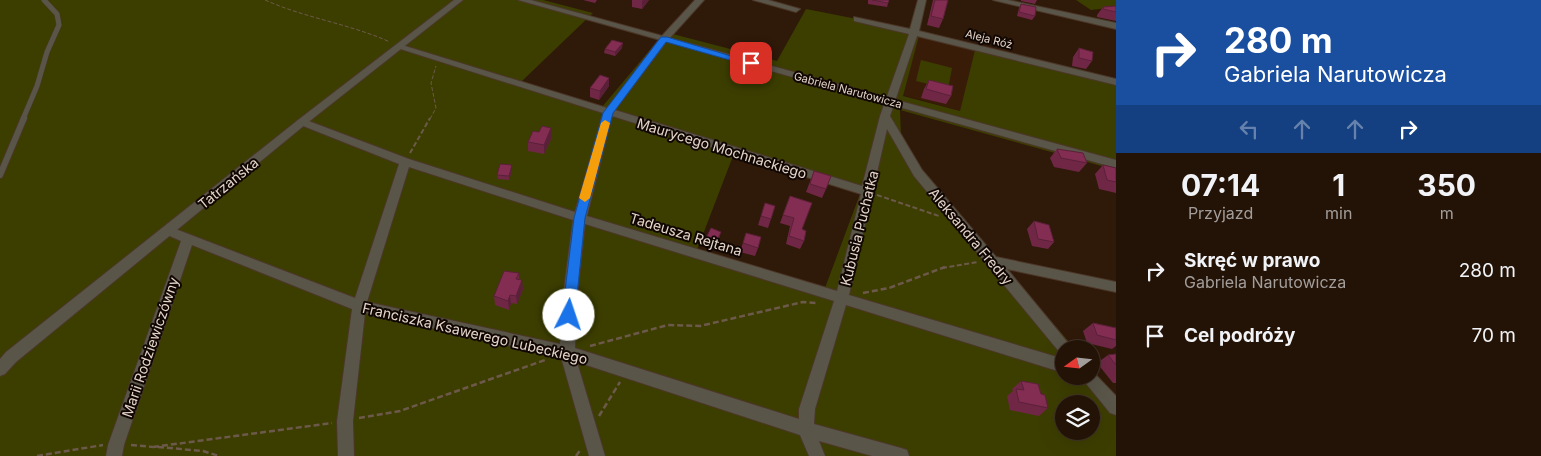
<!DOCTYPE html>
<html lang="pl">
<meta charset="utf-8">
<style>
body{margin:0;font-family:Inter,sans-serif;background:#2b1c11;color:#f1f3f6;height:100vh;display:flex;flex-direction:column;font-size:19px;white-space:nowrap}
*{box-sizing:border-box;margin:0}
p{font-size:16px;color:#a39e9b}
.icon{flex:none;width:28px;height:28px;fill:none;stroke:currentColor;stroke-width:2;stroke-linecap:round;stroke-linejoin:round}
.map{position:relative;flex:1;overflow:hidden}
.panel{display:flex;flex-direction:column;background:#231307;width:425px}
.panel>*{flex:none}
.hud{background:#1a4fa0;color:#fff;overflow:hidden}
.needle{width:32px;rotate:255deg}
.fabs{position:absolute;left:1055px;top:340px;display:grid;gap:10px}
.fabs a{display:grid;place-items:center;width:45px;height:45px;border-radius:50%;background:#231307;box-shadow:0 5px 20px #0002,0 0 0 1px #403228;font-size:25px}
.pin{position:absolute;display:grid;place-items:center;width:42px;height:42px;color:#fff;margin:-21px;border-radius:10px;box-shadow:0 2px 8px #0006}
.me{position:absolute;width:55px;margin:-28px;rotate:4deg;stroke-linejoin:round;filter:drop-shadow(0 0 4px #0008)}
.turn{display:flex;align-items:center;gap:18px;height:105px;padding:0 25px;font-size:22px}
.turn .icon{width:65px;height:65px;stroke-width:2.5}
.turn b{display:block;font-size:35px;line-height:42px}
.lanes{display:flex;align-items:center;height:48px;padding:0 25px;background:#0003;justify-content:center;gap:25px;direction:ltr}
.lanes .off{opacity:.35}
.eta{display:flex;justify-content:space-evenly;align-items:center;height:85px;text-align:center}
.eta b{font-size:30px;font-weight:700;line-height:35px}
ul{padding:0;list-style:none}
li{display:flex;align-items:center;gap:15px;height:65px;padding:0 25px}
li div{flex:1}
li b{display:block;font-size:19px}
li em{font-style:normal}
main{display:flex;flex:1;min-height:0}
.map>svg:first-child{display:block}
</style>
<main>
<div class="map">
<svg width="1116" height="456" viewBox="0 0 1116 456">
<rect width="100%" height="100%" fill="#2f1909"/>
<path fill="#391c08" d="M919 36 975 50 960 111 903 95Z"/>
<path fill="#3c3e00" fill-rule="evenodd" d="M0 0H543L593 13 522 81 602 107 665 32 777 61 806 9 857 19 1116 80V170L900 110 901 137 924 173 1075 349H1064V376H1091V368L1116 397V456H0ZM919 36 975 50 960 111 903 96ZM733 156 860 194 825 288 697 250ZM1064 404H1091V431H1064Z
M1076 0H1116V7L1091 10Z
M921 60 952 68 948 89 916 81Z"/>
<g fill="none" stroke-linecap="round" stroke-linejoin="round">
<defs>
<path id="service-far1" d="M23 119 37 86 47 52 59 25 57 14 44 0"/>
<path id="service" d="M0 175 24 118"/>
<path id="minor" d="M695 0H704L667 41 615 110 862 186 880 116 909 34 854 21V17L910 29 918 0H926L919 31 1116 79V85L917 36 890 116 922 170 996 257 1116 282V292L1007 269 1073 349H1064V355L1061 354 914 176 887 129 849 295 1064 359V373L846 305 815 409 814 424 901 448 907 450 909 456H872L819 441 825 456H809L800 435 577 362 605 456H589L561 357 365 313 353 421 354 456H338L337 421 352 309 192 245 124 445 122 456H106L108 445 181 241 165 234 163 231 165 228H173L355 298 399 164 298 124 297 122 298 120H306L409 159 575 212 603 113 394 47 396 45H402L607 108 661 37ZM612 116 861 194 837 291 587 216ZM409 167 573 220 563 296 560 344 367 302ZM585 224 834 301 799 409V419L575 348 577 296Z
M753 0H768L800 9 796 12Z
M993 0H1008L1116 23V29Z
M1091 370 1116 396V415L1110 413 1084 381 1082 376H1091Z"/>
<path id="tertiary" d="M454 0H463L306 124 16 362 5 374 0 376V359L6 352 298 120Z
M518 0H531L1116 160V168Z"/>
</defs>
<use href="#service-far1" stroke="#4c3728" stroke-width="6"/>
<use href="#service" stroke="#4c3728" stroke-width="8"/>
<use href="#minor" stroke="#4c3728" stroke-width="2"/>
<use href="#tertiary" stroke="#4c3728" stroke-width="2"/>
<path stroke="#6d594b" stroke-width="1" stroke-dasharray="4 2" stroke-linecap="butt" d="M265 0C305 18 350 24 390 42
M430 119 436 108 431 83 436 66"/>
<path stroke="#6d594b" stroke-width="2" stroke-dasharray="5 2.5" stroke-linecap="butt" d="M410 153 430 118
M877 195 939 216
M942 268 978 262"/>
<path stroke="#6d594b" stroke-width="2.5" stroke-dasharray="6 3" stroke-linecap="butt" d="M863 293 889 288 945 267
M590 346 668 325 700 326 803 302 817 303
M599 416 620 382
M359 418 400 411 545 360
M131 445 153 447
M153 447 332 423
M158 447 203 451 219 456
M37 456 103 445
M576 456 581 449"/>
<use href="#service-far1" stroke="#595549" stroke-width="5"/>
<use href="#service" stroke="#595549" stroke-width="6"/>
<use href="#minor" fill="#595549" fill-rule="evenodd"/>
<use href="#tertiary" fill="#595549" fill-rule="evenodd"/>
</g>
<path fill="#702746" d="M583 0H597L595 3Z
M632 0H649L642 9 632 7Z
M868 0H889L887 7 868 4Z
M933 0H948L943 19 939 28 927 25Z
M1021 0H1037L1035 4 1021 1Z
M1021 4 1035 16 1032 20 1017 16 1019 8Z
M1116 6V21L1097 17V15L1103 7Z
M622 48 615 56 604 53 605 49Z
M1079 48 1092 61 1086 69 1072 66 1073 57Z
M929 80 951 96 946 104 921 98 924 89Z
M609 86 599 100 590 97V88Z
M552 137 544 154 528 151V142Z
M1057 149 1087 163 1079 172 1054 167 1050 158Z
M512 165V170L509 180 498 179 497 175Z
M1103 165 1116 168V193L1099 189 1095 174Z
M814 171 826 189 822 198 806 192Z
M790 196 802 229 804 241 800 249 786 244 790 226 780 223Z
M765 203 771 219 768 228 758 225Z
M1034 221 1054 242 1048 249 1032 246 1027 229Z
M746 233 758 248 755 256 740 252Z
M720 236 714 250 703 246 704 242Z
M519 273V279L523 289 517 304 511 303 509 310 495 305 494 296Z
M1093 323 1116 328V346L1112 349 1087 343 1083 331Z
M1116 354V383H1113L1097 363 1108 355Z
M1021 381 1041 394 1048 408 1039 416 1010 410 1007 396 1013 391 1012 389Z"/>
<path fill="#5b2039" d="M643 0H649L642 9V1Z
M623 43 622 48 615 56V52Z
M609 78V86L599 100 600 91Z
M551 128 552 137 544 154V145Z
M512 165V170L509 180V176Z
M522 280 523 289 517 304 516 296Z
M510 295 511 303 509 310 508 301Z"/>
<path fill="#822d51" stroke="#5b2039" d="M872 0H889L888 3Z
M935 0H948L943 19 931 16Z
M1021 4 1036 7 1035 16 1019 12Z
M1116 6V12L1103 9V7Z
M612 40 623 43 615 52 605 49Z
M1079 48 1093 52 1092 61 1079 58Z
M600 75 609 78 600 91 590 88Z
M929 80 953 86 951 96 926 89Z
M542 126 551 128 544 145 528 142 533 131 539 132Z
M1057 149 1083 153 1087 163 1061 158Z
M500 164 512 165 509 176 497 175Z
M1103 165 1116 168V182L1107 180Z
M814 171 831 176 826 189 810 184Z
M790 196 812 203 802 229 806 231 804 241 789 236 794 218 783 215Z
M765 203 775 206 771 219 761 216Z
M1034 221 1049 225 1054 242 1038 239Z
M711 228 721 232 715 246 704 242Z
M746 233 761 237 758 248 743 243Z
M504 271 519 273 516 279 522 280 516 296 510 295 508 301 494 296Z
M1093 323 1116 328V340L1097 335Z
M1116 354V365L1108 355Z
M1021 381 1038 384 1041 394 1045 395 1048 408 1019 402 1016 389 1024 390Z"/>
<path fill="#1a73e8" stroke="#114b97" d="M661 37H667L755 63 751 66 666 42 613 113 585 218 575 315 573 319 569 320 564 319 562 315 574 218 603 113Z"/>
<path fill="#f59e0b" d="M605 120 610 123 590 198 585 202 579 198 601 123Z"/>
<g text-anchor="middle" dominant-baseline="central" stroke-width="4" stroke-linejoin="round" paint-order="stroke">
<g font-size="11" fill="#e5d5cb" stroke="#100703">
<text transform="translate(989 39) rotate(14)">Aleja Róż</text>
<text transform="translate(848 90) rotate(15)">Gabriela Narutowicza</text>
</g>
<g font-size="14" fill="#e5d5cb" stroke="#100703">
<text transform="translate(722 148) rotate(17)">Maurycego Mochnackiego</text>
<text transform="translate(228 183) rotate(-39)">Tatrzańska</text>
<text transform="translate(859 228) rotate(-76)">Kubusia Puchatka</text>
<text transform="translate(686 234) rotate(17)">Tadeusza Rejtana</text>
<text transform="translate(971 236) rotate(50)">Aleksandra Fredry</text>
<text transform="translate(475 333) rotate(13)">Franciszka Ksawerego Lubeckiego</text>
<text transform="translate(150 347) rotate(-71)">Marii Rodziewiczówny</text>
</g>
</g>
</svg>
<div class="fabs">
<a><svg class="needle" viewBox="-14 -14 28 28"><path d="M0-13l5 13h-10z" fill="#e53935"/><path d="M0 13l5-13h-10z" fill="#a39e9b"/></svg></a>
<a><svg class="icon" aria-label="layers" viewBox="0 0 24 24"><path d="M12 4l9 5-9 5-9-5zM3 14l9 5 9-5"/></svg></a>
</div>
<div class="pin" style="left:751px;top:63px;background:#d93025"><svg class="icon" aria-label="arrive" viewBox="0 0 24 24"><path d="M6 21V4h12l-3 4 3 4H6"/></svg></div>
<svg class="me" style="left:569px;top:315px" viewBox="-20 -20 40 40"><circle r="19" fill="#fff"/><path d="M0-13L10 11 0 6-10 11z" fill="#1a73e8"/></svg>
</div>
<section class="panel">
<div class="hud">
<div class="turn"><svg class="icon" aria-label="right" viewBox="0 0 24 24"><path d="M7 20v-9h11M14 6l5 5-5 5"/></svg><div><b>280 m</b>Gabriela Narutowicza</div></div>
<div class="lanes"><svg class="icon off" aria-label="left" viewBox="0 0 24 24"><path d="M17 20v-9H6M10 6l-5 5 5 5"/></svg><svg class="icon off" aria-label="ahead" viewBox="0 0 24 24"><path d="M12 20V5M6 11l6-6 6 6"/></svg><svg class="icon off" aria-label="ahead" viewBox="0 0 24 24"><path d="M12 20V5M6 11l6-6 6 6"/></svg><svg class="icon" aria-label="right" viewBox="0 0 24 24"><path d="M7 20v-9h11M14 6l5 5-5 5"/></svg></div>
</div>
<div class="eta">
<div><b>07:14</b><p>Przyjazd</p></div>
<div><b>1</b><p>min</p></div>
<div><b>350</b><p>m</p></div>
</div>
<ul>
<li><svg class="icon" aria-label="right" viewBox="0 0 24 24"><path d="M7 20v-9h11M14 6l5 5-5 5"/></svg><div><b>Skręć w prawo</b><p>Gabriela Narutowicza</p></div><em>280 m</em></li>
<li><svg class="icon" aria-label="arrive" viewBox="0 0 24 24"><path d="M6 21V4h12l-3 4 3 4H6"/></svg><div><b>Cel podróży</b></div><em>70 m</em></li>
</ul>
</section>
</main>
